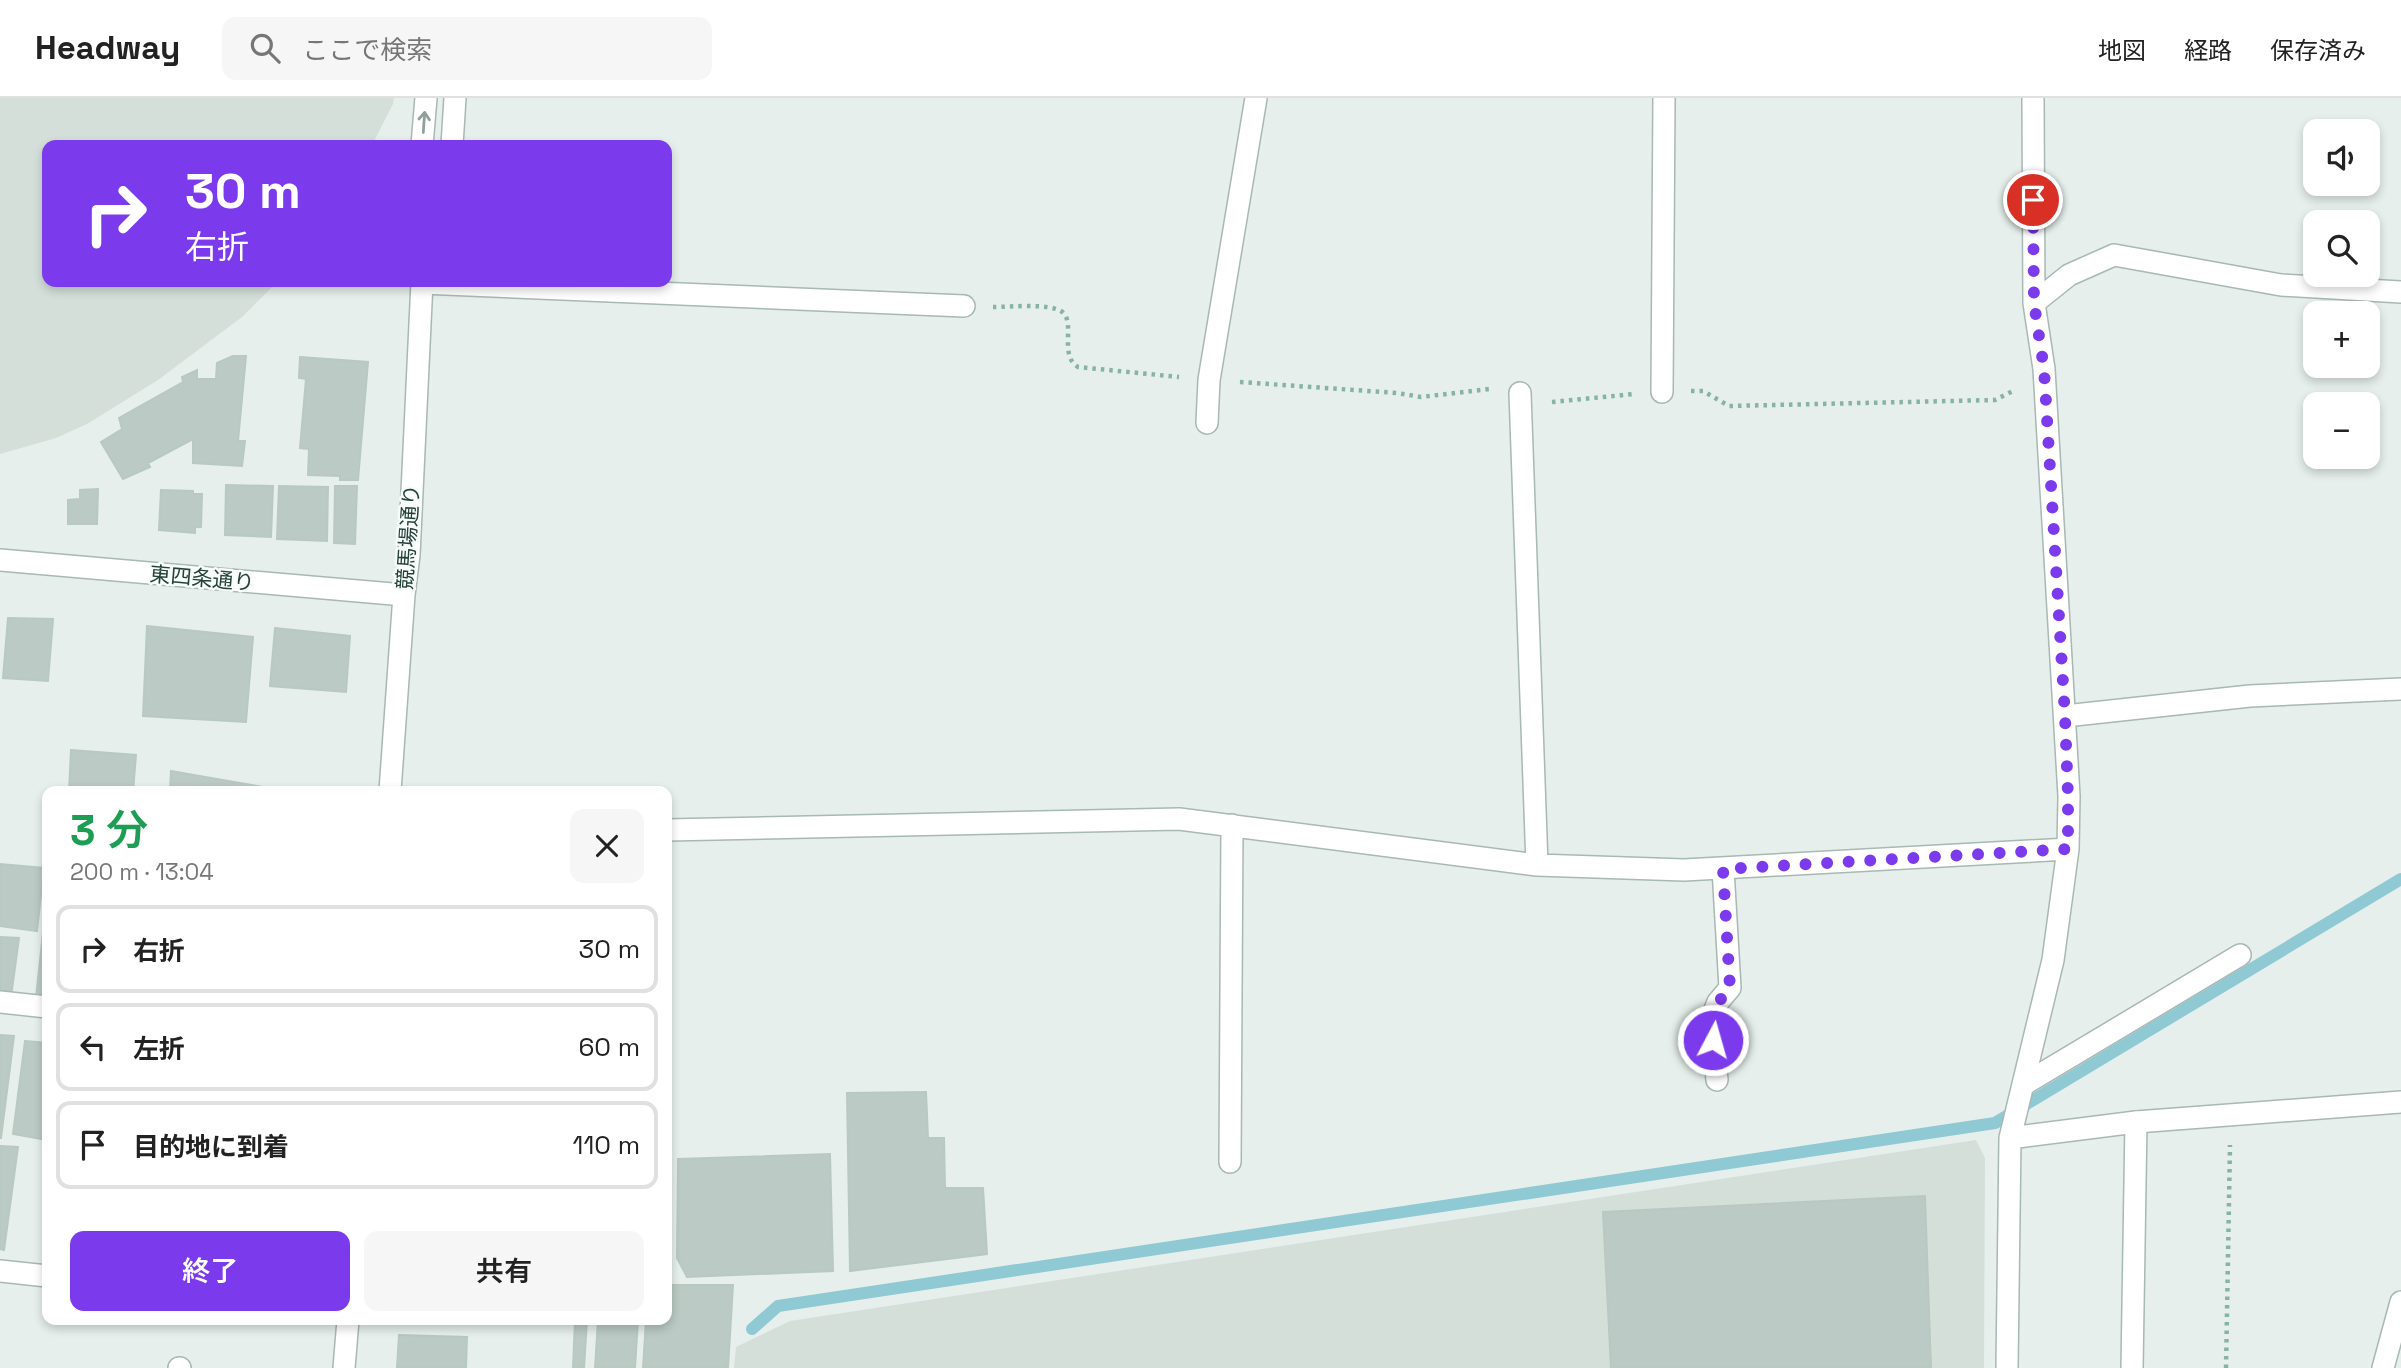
<!DOCTYPE html>
<html lang="ja">
<meta charset="utf-8">
<style>
body{margin:0;font-family:"Space Grotesk","Noto Sans JP",sans-serif;background:#f6f6f6;color:#222;height:100vh;display:flex;flex-direction:column;font-size:26px;white-space:nowrap}
*{box-sizing:border-box;margin:0}
p{font-size:23px;color:#767676}
.icon{flex:none;width:38px;height:38px;fill:none;stroke:currentColor;stroke-width:2;stroke-linecap:round;stroke-linejoin:round}
.map{position:relative;flex:1;overflow:hidden}
.panel{position:absolute;left:42px;top:688px;width:630px;height:539px;display:flex;flex-direction:column;background:#fff;border-radius:14px;box-shadow:0 4px 10px #0003}
.panel>*{flex:none}
.top-card{position:absolute;left:42px;top:42px;width:630px;height:147px;border-radius:14px;box-shadow:0 4px 10px #0003;background:#7c3aed;color:#fff;overflow:hidden}
.controls{position:absolute;left:2303px;top:21px;display:grid;gap:14px}
.controls a{display:grid;place-items:center;width:77px;height:77px;border-radius:14px;background:#fff;box-shadow:0 4px 10px #0003;font-size:35px}
.pin{position:absolute;display:grid;place-items:center;width:60px;height:60px;color:#fff;margin:-30px;border:4px solid #fff;border-radius:50%;box-shadow:0 2px 7px #0007}
.me{position:absolute;width:77px;margin:-38px;rotate:6deg;stroke-linejoin:round;filter:drop-shadow(0 0 5px #0008)}
.turn{display:flex;align-items:center;gap:24px;height:147px;padding:0 28px;font-size:32px}
.turn .icon{width:91px;height:91px;stroke-width:2.5}
.turn b{display:block;font-size:49px;line-height:60px}
.round{display:grid;place-items:center;flex:none;width:74px;height:74px;border-radius:14px;background:#f6f6f6}
.summary{display:flex;align-items:center;justify-content:space-between;height:119px;padding:0 28px}
h1{font-size:42px;font-weight:600;line-height:52px;color:#1e9e55}
.button{display:flex;gap:14px;margin-top:auto;padding:14px 28px}
.button a{flex:1;height:80px;border-radius:14px;background:#7c3aed;color:#fff;font-size:28px;font-weight:600;line-height:80px;text-align:center}
.button a+a{background:#f6f6f6;color:#222}
ul{padding:0;list-style:none}
li{display:flex;align-items:center;gap:21px;height:88px;margin:0 14px 10px;padding:0 14px;border:4px solid #e0e0e0;border-radius:14px}
li div{flex:1}
li b{display:block;font-size:26px}
li em{font-style:normal}
header{display:flex;align-items:center;gap:42px;box-sizing:border-box;height:98px;padding:0 35px;background:#fff;border-bottom:2px solid #e0e0e0}
header strong{font-size:33px}
nav{display:flex;gap:38px;margin-inline-start:auto;font-size:24px}
.search{width:490px;height:63px;background:#f6f6f6;display:flex;align-items:center;gap:18px;box-sizing:border-box;padding:0 24px;border-radius:14px;color:#767676;font-size:26px}
.map>svg:first-child{display:block}
</style>
<header>
<strong>Headway</strong>
<div class="search"><svg class="icon" aria-label="search" viewBox="0 0 24 24"><circle cx="10" cy="10" r="6"/><path d="M15 15l6 6"/></svg>ここで検索</div>
<nav><a>地図</a><a>経路</a><a>保存済み</a></nav>
</header>
<div class="map">
<svg width="2401" height="1270" viewBox="0 0 2401 1270">
<rect width="100%" height="100%" fill="#e6efeb"/>
<path fill="#d4dfda" d="M0 0H394L393 6 372 47H47V184H277L242 219 158 282 87 326 56 340 0 356Z
M1976 1042 1985 1060 1984 1270H734L736 1249 790 1223Z"/>
<g fill="none" stroke-linecap="round" stroke-linejoin="round">
<path stroke="#8ec9d4" stroke-width="12" d="M752 1231 778 1208 1995 1025 2401 781"/>
</g>
<path fill="#bbcac4" stroke="#b8c9c2" stroke-width="2" d="M233 258H246L238 343H245L242 368 193 365V341L148 365 150 369 123 381 101 344 122 331 119 320 183 284 182 279 197 272V281H216L217 265Z
M300 259 368 264 358 382H340V378L308 377 309 351 300 350 306 281 299 280Z
M226 387 273 388 271 439 225 437Z
M279 388 328 389 327 443 277 441Z
M335 388H357L355 446 334 445Z
M98 391 97 426H68V402L80 401V392Z
M161 392 193 393V396H202L201 429H195V435L159 432Z
M8 520 53 521 48 583 3 580Z
M147 528 253 539 246 624 143 618Z
M275 530 350 538 346 594 270 588Z
M71 652 136 657 133 693H69Z
M171 673 269 690V693H170Z
M0 766 44 770 37 833 0 828Z
M43 835H47V900L36 899Z
M0 839 19 840 11 899 0 897Z
M0 937 14 938 1 1040H0Z
M25 943 47 945V1042L13 1036Z
M926 994 928 1040H944L945 1090H983L987 1156 850 1173 847 995Z
M0 1048 18 1049 4 1152 0 1151Z
M830 1056 833 1173 687 1179 677 1160 678 1061Z
M1925 1098 1931 1270H1611L1603 1114Z
M667 1187H733L728 1270H643L646 1222H667Z
M575 1222H587L584 1270H573Z
M598 1222H638L635 1270H595Z
M399 1237 467 1239 466 1270H397Z"/>
<g fill="none" stroke-linecap="round" stroke-linejoin="round">
<defs>
<path id="service" d="M1662 294 1664 0
M1207 325 1209 282 1256 0
M1717 982 1711 921 1718 904 1730 890 1723 771
M179 1270H180
M2132 1270 2136 1024"/>
<path id="minor" d="M422 185 964 208
M2034 205 2069 177 2114 157 2281 187 2401 194
M1520 295 1537 767
M2065 618 2250 598 2401 591
M667 732 1179 721 1537 767 1684 772 2068 751
M0 904 47 909
M2023 987 2240 857
M2010 1040 2136 1024 2401 1004
M1230 1064 1232 727
M0 1173 47 1178
M2007 1270 2010 1040 2053 862 2068 751 2069 698 2044 271 2034 205 2033 0
M2383 1270 2401 1204"/>
<path id="tertiary" d="M422 47 426 0
M452 47 455 0
M0 462 404 497
M390 693 404 497 409 457 422 184
M344 1270 348 1222"/>
</defs>
<use href="#service" stroke="#a8b8b2" stroke-width="24"/>
<use href="#minor" stroke="#a8b8b2" stroke-width="24"/>
<use href="#tertiary" stroke="#a8b8b2" stroke-width="24"/>
<path stroke="#86b3a5" stroke-width="4.5" stroke-dasharray="3.5 5" stroke-linecap="butt" d="M993 209C1009 209 1047 205 1061 213 1077 223 1058 257 1078 269L1179 279
M1240 284 1397 295 1421 299 1489 291
M1691 293H1703L1729 308 1995 302 2015 292
M1552 304 1634 296
M2226 1270 2230 1047"/>
<use href="#service" stroke="#fff" stroke-width="21"/>
<use href="#minor" stroke="#fff" stroke-width="21"/>
<use href="#tertiary" stroke="#fff" stroke-width="21"/>
</g>
<defs><path id="oneway-shaft" d="M-6 0H5M1.5-3L5.5 0L1.5 3" fill="none" stroke-width="1.6" stroke-linecap="round" stroke-linejoin="round" transform="scale(1.75)"/></defs>
<use stroke="#92a09c" href="#oneway-shaft" transform="translate(424 24) rotate(-86)"/>
<g fill="none" stroke-linecap="round" stroke-linejoin="round">
<path stroke="#7c3aed" stroke-width="12" stroke-dasharray="0 21.6" d="M1713 942C1710 917 1713 909 1730 890L1723 771 2068 751V698L2065 618 2044 271 2034 205 2033 102"/>
</g>
<g text-anchor="middle" dominant-baseline="central" stroke-width="5" stroke-linejoin="round" paint-order="stroke">
<g font-size="21" fill="#24423a" stroke="#f7fbf9">
<text transform="translate(408 439) rotate(-86)">競馬場通り</text>
<text transform="translate(202 480) rotate(5)">東四条通り</text>
</g>
</g>
</svg>
<div class="controls">
<a><svg class="icon" aria-label="sound" viewBox="0 0 24 24"><path d="M4 9h4l5-4v14l-5-4H4zM17 9q2 3 0 6"/></svg></a>
<a><svg class="icon" aria-label="search" viewBox="0 0 24 24"><circle cx="10" cy="10" r="6"/><path d="M15 15l6 6"/></svg></a>
<a>+</a>
<a>−</a>
</div>
<div class="pin" style="left:2033px;top:102px;background:#d93025"><svg class="icon" aria-label="arrive" viewBox="0 0 24 24"><path d="M6 21V4h12l-3 4 3 4H6"/></svg></div>
<svg class="me" style="left:1713px;top:942px" viewBox="-20 -20 40 40"><circle r="17" fill="#7c3aed" stroke="#fff" stroke-width="3"/><path d="M0-11L8 9 0 5-8 9z" fill="#fff"/></svg>
<div class="top-card">
<div class="turn"><svg class="icon" aria-label="right" viewBox="0 0 24 24"><path d="M7 20v-9h11M14 6l5 5-5 5"/></svg><div><b>30 m</b>右折</div></div>
</div>
<section class="panel">
<div class="summary"><div><h1>3 分</h1><p>200 m · 13:04</p></div><a class="round"><svg class="icon" aria-label="close" viewBox="0 0 24 24"><path d="M6 6l12 12M18 6L6 18"/></svg></a></div>
<ul>
<li><svg class="icon" aria-label="right" viewBox="0 0 24 24"><path d="M7 20v-9h11M14 6l5 5-5 5"/></svg><div><b>右折</b></div><em>30 m</em></li>
<li><svg class="icon" aria-label="left" viewBox="0 0 24 24"><path d="M17 20v-9H6M10 6l-5 5 5 5"/></svg><div><b>左折</b></div><em>60 m</em></li>
<li><svg class="icon" aria-label="arrive" viewBox="0 0 24 24"><path d="M6 21V4h12l-3 4 3 4H6"/></svg><div><b>目的地に到着</b></div><em>110 m</em></li>
</ul>
<div class="button"><a>終了</a><a>共有</a></div>
</section>
</div>
